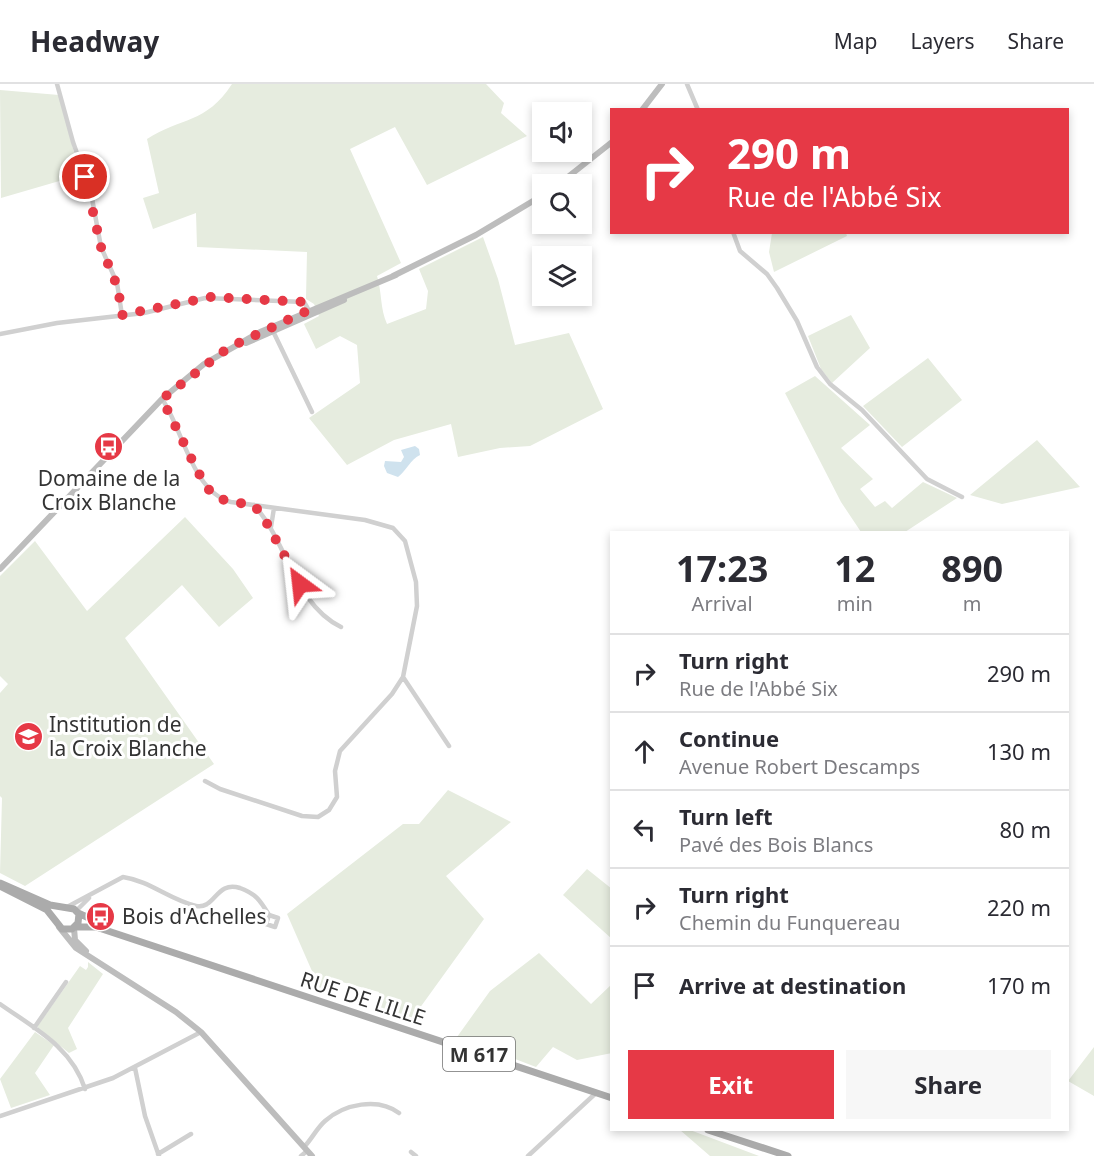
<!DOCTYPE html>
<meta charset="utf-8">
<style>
body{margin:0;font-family:"Noto Sans",sans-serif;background:#f7f7f7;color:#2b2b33;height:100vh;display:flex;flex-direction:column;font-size:22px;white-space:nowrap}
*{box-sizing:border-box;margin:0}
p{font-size:20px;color:#7c7c81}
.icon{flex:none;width:33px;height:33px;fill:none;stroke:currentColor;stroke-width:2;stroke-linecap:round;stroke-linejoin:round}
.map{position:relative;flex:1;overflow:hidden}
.side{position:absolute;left:610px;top:447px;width:459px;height:600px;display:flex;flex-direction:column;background:#fff;border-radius:0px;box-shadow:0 3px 9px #0003}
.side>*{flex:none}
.guide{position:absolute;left:610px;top:24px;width:459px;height:126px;border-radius:0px;box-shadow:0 3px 9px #0003;background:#e63946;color:#fff;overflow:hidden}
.fabs{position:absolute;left:532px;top:18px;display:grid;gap:12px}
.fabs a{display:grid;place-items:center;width:60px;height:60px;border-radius:0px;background:#fff;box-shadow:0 3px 9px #0003;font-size:30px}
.pin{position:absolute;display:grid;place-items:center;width:51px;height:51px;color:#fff;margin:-26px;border:3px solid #fff;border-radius:50%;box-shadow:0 2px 6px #0007}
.me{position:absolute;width:66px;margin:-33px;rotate:330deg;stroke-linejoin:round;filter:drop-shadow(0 0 4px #0008)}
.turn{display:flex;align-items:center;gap:21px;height:126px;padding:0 18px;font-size:27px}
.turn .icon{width:78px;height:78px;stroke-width:2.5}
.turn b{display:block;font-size:42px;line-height:51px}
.eta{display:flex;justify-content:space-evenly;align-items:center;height:102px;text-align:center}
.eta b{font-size:36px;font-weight:700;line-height:42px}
.button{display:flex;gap:12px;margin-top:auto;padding:12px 18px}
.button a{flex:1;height:69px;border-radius:0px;background:#e63946;color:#fff;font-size:24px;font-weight:700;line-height:69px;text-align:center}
.button a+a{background:#f7f7f7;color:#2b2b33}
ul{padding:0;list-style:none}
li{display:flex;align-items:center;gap:18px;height:78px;padding:0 18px;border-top:2px solid #e1e1e2}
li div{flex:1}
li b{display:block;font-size:22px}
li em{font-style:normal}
header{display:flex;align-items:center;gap:36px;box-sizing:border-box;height:84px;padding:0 30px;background:#fff;border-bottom:2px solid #e1e1e2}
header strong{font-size:28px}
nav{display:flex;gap:33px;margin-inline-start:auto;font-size:21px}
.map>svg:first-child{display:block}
</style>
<header>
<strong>Headway</strong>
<nav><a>Map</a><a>Layers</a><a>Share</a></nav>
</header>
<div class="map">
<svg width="1094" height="1072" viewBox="0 0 1094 1072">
<rect width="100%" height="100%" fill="#fff"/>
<path fill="#e6ecdf" d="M232 0H486L504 19 501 29 527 52 427 101 395 43 350 65 401 179 377 192C382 208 380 225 387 240L426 225 428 207 419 185 483 153 498 195 515 261 569 249 603 325 530 362 500 364 458 373 451 340 394 356 347 381 309 334 360 299 357 261 340 252 316 265 304 240 319 232 314 220 306 215 307 168 197 163 196 129 153 145 143 114 159 109 147 55C181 33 206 40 232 0Z
M0 6 59 11 80 91 1 114Z
M846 149 847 152 774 188 769 168 772 149Z
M851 231 870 264 832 299 821 285 808 252Z
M928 274 962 316 902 363 863 322Z
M815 292 870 341 841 364 873 395 860 405 875 423 885 417 892 424 923 398 957 414 905 448H861L841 418 785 309Z
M1037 356 1080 403 1002 420 970 411Z
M185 433 233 485 253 514 219 543 182 501 125 554 214 680 25 802 0 789 2 714 0 712V609L8 600 0 592V492L35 457 87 527Z
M448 706 511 738 446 792 484 835 409 939 374 928 379 908 342 898 330 911 312 907 315 894 287 830 403 740H419Z
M587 785 612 805V855L563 811Z
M539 869 591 920 612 900V969L577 976 553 963 536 983 457 953 490 907Z
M88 878 103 890 68 944 77 965 69 969 37 943 80 882 86 886 88 883Z
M35 948 54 961 35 989 50 1011 11 1024 0 995Z
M1094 963V1012L1068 997Z
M680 1046H690L759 1072H710Z"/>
<path fill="#cfe2ee" d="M415 362 419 365 420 371C410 376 407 386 398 393L387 389 384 382 385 377 401 378 404 373 401 366Z"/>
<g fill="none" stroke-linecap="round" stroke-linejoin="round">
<path stroke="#d0d0d0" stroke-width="4.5" d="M57 0 73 58 91 109 101 163 117 199 122 231
M687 0 698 26
M733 148 740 167 767 190 777 204 797 237 817 283 830 300 862 326 927 395 962 413
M272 245 312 328
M0 250 57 239 144 229 205 214 304 218 311 230
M162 315C183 345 192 408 231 418L365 436 393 444 405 457 416 498 417 522 403 593 392 610 340 667 335 687 337 713 329 726 318 733 302 732 220 705 205 697
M254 421C287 457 294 520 341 543
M271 443 274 424
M403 593 449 662
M67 823 123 793C150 797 170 816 196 822 215 826 216 796 240 804 256 810 260 816 269 831L278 834 275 843 266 840 269 831
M76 827 89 814
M0 920C34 944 72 963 85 1005
M34 944 66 898
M135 984 145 1032 159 1072
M0 1032 113 994 201 948
M304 1063C312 1055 316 1045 325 1037 344 1020 378 1013 399 1029
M411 1068 416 1072
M158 1070 191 1050
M301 1072 307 1067
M528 1072 596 1009"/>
<path stroke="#bdbdbd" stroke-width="6" d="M642 26 662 0
M559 100 612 58
M393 192 476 151 543 111
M246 259 344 216
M0 485 162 315 204 280 260 248 396 191
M59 843 76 864 176 928 201 948 312 1072
M74 844 75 856 86 867"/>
<path stroke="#ababab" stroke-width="7" d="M0 799 50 821 74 825 79 830 78 839 72 845H62L47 826 0 802
M78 829 102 840
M76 843H96L612 1014
M708 1046 788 1072"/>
</g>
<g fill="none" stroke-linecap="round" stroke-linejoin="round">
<path stroke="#e63946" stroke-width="10" stroke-dasharray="0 18" d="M85 93 101 163 118 204 122 231 211 213 304 218 309 226 228 264 162 315 198 388 211 409 226 417 254 421 264 434 300 500"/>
</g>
<defs>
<symbol id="bus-disc" viewBox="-11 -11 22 22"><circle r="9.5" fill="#e63946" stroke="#fff"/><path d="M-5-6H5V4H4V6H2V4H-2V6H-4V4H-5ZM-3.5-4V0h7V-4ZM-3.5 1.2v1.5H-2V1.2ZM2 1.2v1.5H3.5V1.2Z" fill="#fff"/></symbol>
<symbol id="school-disc" viewBox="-11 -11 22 22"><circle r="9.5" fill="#e63946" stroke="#fff"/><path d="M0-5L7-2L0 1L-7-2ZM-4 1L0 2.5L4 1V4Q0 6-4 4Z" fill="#fff"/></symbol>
</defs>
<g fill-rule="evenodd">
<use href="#bus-disc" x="92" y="346" width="33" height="33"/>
<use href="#school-disc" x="12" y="636" width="33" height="33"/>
<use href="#bus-disc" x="84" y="816" width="33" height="33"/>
</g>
<g text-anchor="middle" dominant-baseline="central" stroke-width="6" stroke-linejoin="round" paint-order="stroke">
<rect fill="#fff" stroke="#707070" stroke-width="1.5" x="443" y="953" width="72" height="34" rx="4.5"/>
<g font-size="20" font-weight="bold" fill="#333">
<text x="479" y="970">M 617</text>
</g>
<g font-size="21" fill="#333" stroke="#fff" text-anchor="start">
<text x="109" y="394" text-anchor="middle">Domaine de la<tspan x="109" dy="24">Croix Blanche</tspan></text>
<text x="49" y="640">Institution de<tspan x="49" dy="24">la Croix Blanche</tspan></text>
<text x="122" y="832">Bois d'Achelles</text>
</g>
<g font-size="21" fill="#333" stroke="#fff">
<text transform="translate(363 914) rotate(18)">RUE DE LILLE</text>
</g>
</g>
</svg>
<div class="fabs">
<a><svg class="icon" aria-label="sound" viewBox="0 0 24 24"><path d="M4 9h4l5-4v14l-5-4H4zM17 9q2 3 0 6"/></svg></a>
<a><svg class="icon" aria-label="search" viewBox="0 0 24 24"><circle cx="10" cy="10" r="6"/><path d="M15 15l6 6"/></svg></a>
<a><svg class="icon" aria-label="layers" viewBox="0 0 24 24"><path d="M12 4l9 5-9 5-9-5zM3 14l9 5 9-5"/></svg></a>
</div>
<div class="pin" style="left:85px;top:93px;background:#d93025"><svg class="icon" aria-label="arrive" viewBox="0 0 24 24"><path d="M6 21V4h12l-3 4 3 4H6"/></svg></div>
<svg class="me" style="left:300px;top:500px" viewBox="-20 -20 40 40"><path d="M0-17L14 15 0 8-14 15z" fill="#e63946" stroke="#fff" stroke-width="4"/></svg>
<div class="guide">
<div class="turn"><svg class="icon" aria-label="right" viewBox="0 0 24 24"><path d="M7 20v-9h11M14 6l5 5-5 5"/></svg><div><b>290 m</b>Rue de l'Abbé Six</div></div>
</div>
<section class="side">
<div class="eta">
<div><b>17:23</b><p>Arrival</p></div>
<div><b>12</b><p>min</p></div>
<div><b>890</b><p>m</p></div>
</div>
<ul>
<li><svg class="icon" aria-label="right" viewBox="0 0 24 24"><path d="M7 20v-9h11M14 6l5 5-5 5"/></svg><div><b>Turn right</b><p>Rue de l'Abbé Six</p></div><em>290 m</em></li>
<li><svg class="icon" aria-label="ahead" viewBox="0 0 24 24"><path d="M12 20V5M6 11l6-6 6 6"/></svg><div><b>Continue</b><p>Avenue Robert Descamps</p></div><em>130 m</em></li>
<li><svg class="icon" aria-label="left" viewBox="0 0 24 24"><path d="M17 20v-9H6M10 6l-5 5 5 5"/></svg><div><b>Turn left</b><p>Pavé des Bois Blancs</p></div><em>80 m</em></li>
<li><svg class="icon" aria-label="right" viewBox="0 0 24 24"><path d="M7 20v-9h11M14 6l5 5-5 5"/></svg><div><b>Turn right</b><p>Chemin du Funquereau</p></div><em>220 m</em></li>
<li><svg class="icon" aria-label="arrive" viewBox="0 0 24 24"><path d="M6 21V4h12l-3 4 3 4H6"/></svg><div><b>Arrive at destination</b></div><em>170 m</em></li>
</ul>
<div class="button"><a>Exit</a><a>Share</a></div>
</section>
</div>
